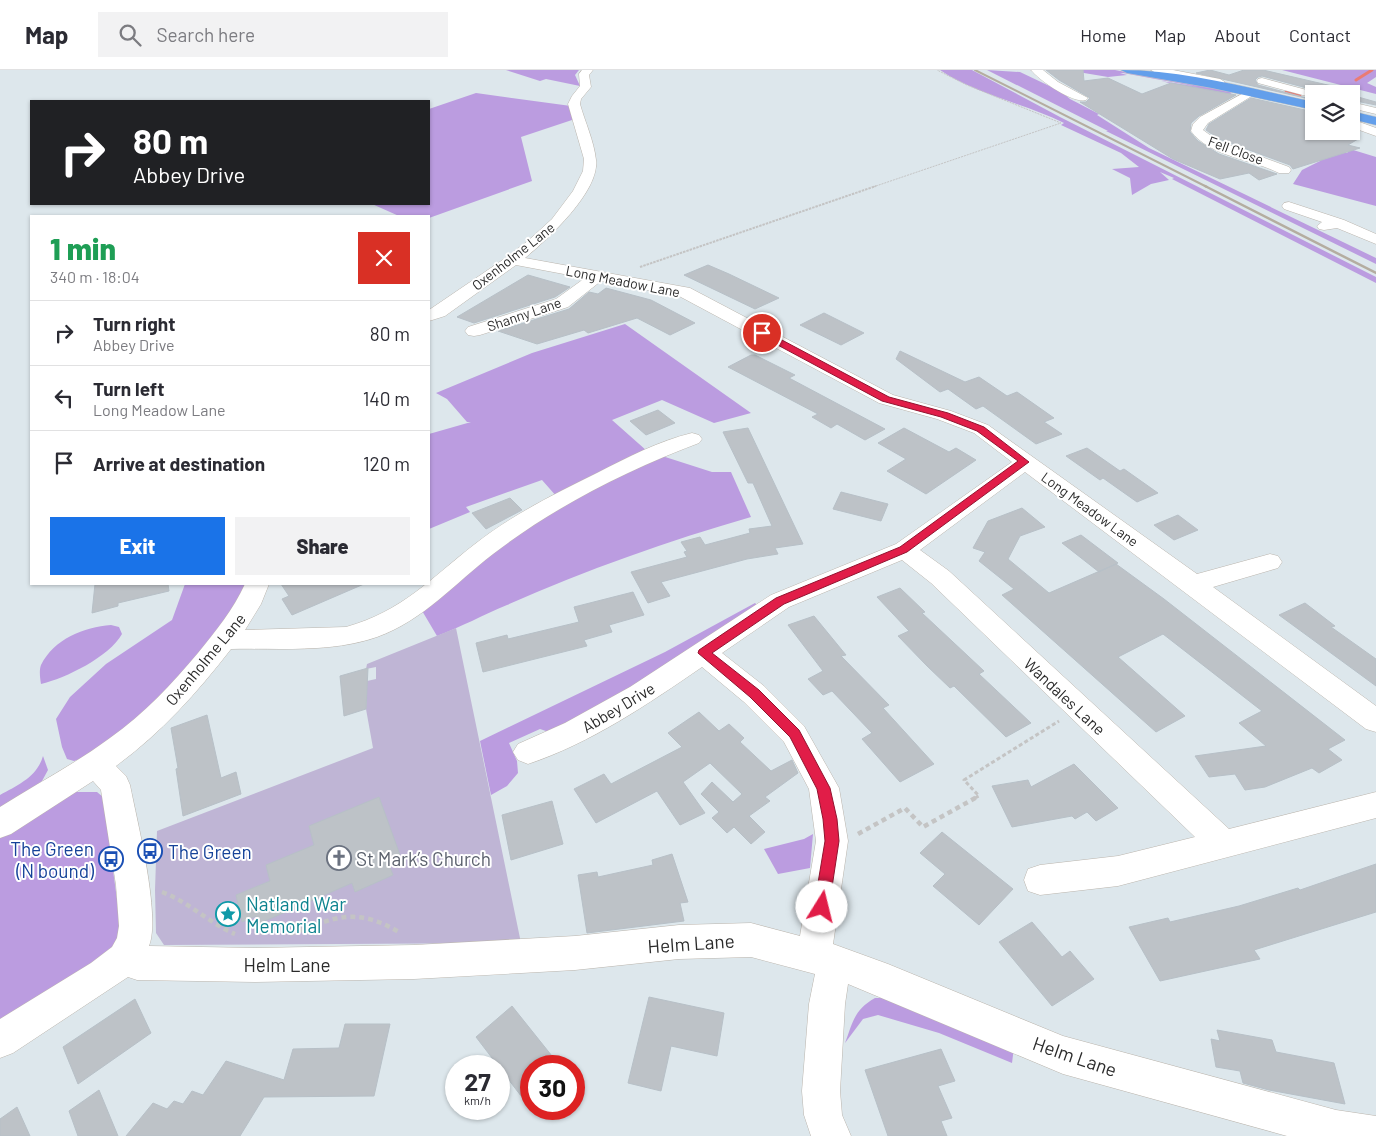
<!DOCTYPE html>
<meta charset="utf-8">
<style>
body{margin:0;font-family:Barlow,sans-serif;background:#f2f2f3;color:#2b2b33;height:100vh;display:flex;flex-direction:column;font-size:19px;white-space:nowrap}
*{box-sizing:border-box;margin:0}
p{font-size:16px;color:#7c7c81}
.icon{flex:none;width:28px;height:28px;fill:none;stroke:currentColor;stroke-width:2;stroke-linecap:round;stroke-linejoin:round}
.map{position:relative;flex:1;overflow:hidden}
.drawer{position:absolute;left:30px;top:145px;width:400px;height:370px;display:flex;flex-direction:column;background:#fff;border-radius:0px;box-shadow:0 1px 4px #0004}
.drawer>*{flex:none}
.hud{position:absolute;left:30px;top:30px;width:400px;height:105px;border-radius:0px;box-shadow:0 1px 4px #0004;background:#202124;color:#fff;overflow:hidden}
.buttons{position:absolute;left:1305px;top:15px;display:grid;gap:10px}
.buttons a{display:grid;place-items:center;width:55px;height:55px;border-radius:0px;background:#fff;box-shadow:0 1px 4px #0004;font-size:25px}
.speed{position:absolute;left:445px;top:985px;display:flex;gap:10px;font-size:25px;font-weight:700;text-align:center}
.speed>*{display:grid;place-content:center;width:65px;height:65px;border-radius:50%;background:#fff;box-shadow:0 1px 4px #0004;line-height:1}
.speed small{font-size:12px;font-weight:400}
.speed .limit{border:8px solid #d22;background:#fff;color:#111}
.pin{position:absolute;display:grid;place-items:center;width:42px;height:42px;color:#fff;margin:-21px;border:2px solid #fff;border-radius:50%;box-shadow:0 1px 5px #0007}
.me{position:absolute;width:55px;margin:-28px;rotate:9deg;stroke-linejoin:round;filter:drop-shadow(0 0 4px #0008)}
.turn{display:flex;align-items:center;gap:18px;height:105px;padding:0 20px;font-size:22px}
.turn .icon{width:65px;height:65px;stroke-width:2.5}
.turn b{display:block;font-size:35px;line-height:42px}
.round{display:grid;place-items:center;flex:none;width:52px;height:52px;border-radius:0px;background:#f2f2f3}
.summary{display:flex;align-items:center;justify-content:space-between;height:85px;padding:0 20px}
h1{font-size:30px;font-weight:800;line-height:38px;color:#1e9e55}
.action{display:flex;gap:10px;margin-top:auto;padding:10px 20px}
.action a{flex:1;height:58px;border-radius:0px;background:#1a73e8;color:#fff;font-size:20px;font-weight:800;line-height:58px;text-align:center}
.action a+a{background:#f2f2f3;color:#2b2b33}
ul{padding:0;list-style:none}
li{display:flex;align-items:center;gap:15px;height:65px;padding:0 20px;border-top:1px solid #e1e1e2}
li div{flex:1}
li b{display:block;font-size:19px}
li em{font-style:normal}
header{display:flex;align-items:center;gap:30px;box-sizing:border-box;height:70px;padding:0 25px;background:#fff;border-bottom:1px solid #e1e1e2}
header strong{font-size:24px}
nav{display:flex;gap:28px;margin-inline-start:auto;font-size:18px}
.search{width:350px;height:45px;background:#f2f2f3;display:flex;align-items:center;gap:12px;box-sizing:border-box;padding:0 18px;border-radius:0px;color:#7c7c81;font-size:19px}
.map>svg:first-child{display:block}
</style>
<header>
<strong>Map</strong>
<div class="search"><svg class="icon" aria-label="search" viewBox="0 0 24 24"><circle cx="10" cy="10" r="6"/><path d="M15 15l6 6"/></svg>Search here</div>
<nav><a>Home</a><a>Map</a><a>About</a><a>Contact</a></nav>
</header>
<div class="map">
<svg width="1376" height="1066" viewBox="0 0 1376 1066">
<rect width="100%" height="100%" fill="#dde7ec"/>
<path fill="#bb9ce0" d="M506 0H579L575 5 580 16 546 9 540 11Z
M940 0H972L1060 47 1376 207V213L1172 109 1174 108 1160 102 1169 110 1151 114 1132 125 1130 108 1112 99 1139 97 1121 83 1061 55 1064 53C1024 33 977 25 940 0Z
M987 0 1020 2 1062 22 1070 29 1099 44 1097 45 1149 78 1376 188V194L1106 61H1108Z
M1066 0H1115L1229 21 1233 24 1231 23 1230 28 1161 11 1199 17 1123 3H1120L1127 5 1108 7Z
M1282 0H1376V7L1367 13 1376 17V24Z
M476 23 571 36 575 49 521 67 532 111 429 148V146H399L372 134H429V39Z
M1319 76 1347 83 1350 79 1376 87V136L1293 114 1302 100 1320 91 1295 83Z
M625 254 751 343 714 353 662 330 612 350 647 381 557 427 542 410 466 437 470 442 429 459V364L471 352H467L447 329 436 323 532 283Z
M659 385 712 402H731L751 447C668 471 586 500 507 535 483 545 461 557 437 566L421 539 546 442Z
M185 514H248L243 529 213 569 141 647 86 687 74 691 67 689 62 677 56 649 70 627 106 594 172 550Z
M755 533 759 537 636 618 549 662 540 659 509 673 517 691 518 703 507 716 491 725 480 671 665 582Z
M111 555 119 557 122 564C109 587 66 608 41 614 40 608 39 600 41 595 54 569 84 557 111 555Z
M43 686 48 700 42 711 0 743V725C18 715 37 707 43 686Z
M69 722H97L103 727 122 866 112 889 0 959V766Z
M813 764 810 798 778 804 764 779 804 769Z
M875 928H882L1014 977 1012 993 939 963 878 945 863 949 845 973C853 952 854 940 875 928Z"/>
<path fill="#bfb5d5" d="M456 558 521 873 164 875 156 863 155 820 157 761 373 678 366 639 367 611 376 609V597L366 599 367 594Z"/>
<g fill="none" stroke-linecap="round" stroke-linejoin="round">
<path stroke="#ea7b74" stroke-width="3" d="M1356 10 1372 0
M1321 21 1330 18H1345
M1286 22 1300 25"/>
</g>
<path fill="#bdc2c7" stroke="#b7c0c7" d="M1046 0H1083L1084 11 1108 8 1142 24 1171 13 1236 25 1199 46 1191 53 1190 62 1198 71 1219 84 1277 104 1259 110 1249 103 1220 109 1173 89 1080 32H1086L1090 28 1059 10Z
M1210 0 1229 5 1244 0H1263L1332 16 1326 19 1347 24H1321L1318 21 1262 6 1258 7 1255 10 1258 15 1314 30 1196 3Z
M1351 25 1376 32V35L1351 30Z
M1251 28 1314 42V61H1327L1358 69 1348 75 1360 78 1293 99 1290 95 1219 69 1206 60 1209 54Z
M708 195 729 204 779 228 755 239 684 205Z
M528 205 570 217 555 227 474 253 457 247Z
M606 218 651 230 695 253 670 265 637 248 588 263 584 260 537 274 498 261 569 239 589 222 598 224Z
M824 243 864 263 841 275 800 255Z
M900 281 965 312 979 307 1007 326 1017 322 1054 348 1044 352 1062 364 1036 374 983 336 976 339 948 319 940 322 896 289Z
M751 285H755L795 305 789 308 885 359 865 370 837 354 831 358 812 347 818 344 728 297Z
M658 340 675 353 646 365 630 351Z
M748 358 803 474 775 478 778 484 747 489 661 512 670 526 648 533 631 502 687 487 684 482 687 481 681 472 700 467 705 475 750 463 749 459 772 456 753 413H748L723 362Z
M904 358 949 382 956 378 976 390 926 424 887 401 906 389 878 373Z
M1087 378 1120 401 1124 399 1158 423 1137 432 1103 408 1100 410 1066 386Z
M841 422 888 434 881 451 833 439Z
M510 428 522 440 486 459 472 443Z
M1022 438 1045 457 1020 466 1008 489 1049 523 1116 494 1164 529 1345 670 1328 679 1342 690 1319 703 1312 698 1265 717 1245 720 1235 704 1209 707 1195 686 1266 676 1239 653 1262 641 1163 564 1118 587 1185 646 1156 662 1002 525 1014 519 979 491 985 482 973 478 988 451Z
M1178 445 1198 460 1174 470 1154 455Z
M1081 465 1118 493 1099 502 1062 473Z
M95 514H168L169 521 118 533V536L92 543Z
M281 514H364L292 545 282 529 289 526Z
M900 518 925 542 922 543 984 601 979 604 1031 653 1006 667 954 616 950 618 927 596 898 566 909 561 877 527Z
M633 522 644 545 609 555 612 562 584 570 587 576 483 602 476 573 507 565 508 569 579 552 574 537Z
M1305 533 1335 556 1331 557 1376 589V616L1279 545Z
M814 546 846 585 841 586 889 635 883 638 934 694 900 712 862 669 872 663 832 621 823 625 808 609 823 601 788 555Z
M368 598 366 639 344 646 340 606Z
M699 642 719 661 729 654 744 668 740 672 771 701 792 690 798 703 765 727 770 731 749 746 765 762 751 774 734 757 727 763 712 748 719 742 701 724 712 712 733 732 742 724 710 693 683 712 705 743 680 755 657 721 596 753 574 719 604 704 611 714 682 677 668 663Z
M207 645 221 708 236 702 241 724 183 746 176 699 178 698 171 658Z
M1074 694 1118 738 1096 751 1087 742 1075 749 1072 746 1012 757 992 716 1028 710 1031 717Z
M379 727 400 785 387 790 393 805 355 822 352 813 258 854 256 846 242 852 236 825 270 811 266 795 314 775 309 756Z
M552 731 563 774 511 790 502 745Z
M942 762 1013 819 979 855 933 816 945 804 920 783Z
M672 784 688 832 680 833 684 851 587 863 578 805 597 802 598 807 653 795 652 790Z
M1376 794V842L1254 880 1260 889 1160 911 1129 857 1168 848 1170 852 1239 836 1298 818 1300 820Z
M1032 852 1062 887 1070 881 1094 909 1052 936 999 872Z
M649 927 724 943 717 986 671 976 661 1021 628 1013Z
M135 929 151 963 78 1014 63 977Z
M512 936 560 996H531V1039L476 967Z
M345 954H390L374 1026 264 1027 240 1066H126L153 1033 167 1039 174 1031 183 1034 192 1021 203 1025 226 991 284 1010 293 979 339 978Z
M1217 960 1272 970 1276 982 1334 993 1345 1034 1269 1020 1243 1013 1240 1001 1216 997 1211 969 1220 971Z
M941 979 955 1011 938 1016 952 1048 941 1051 947 1066H888L865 1000Z
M99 1020 118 1066H78L69 1041Z
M17 1037 30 1066H0V1049Z"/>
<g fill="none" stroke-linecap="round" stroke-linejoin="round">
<defs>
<path id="minor" d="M582 0H593L589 5 591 17 581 29 580 34C585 52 594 71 596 90 600 121 548 169 525 188L690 218 893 325 951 341 988 355 1197 504 1270 484 1278 486 1282 492 1278 498 1213 517 1376 636V662L1366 659 1025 402 920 480 949 501 1229 759 1376 722V748L1118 816 1040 825 1028 821 1024 810 1028 799 1040 795 1118 786 1195 767 931 513 902 490 789 537 722 583 764 616 804 656 839 718 848 771 833 874 888 894 1063 966 1336 1040 1376 1046V1066H1287L1063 1004 848 914 845 934 840 1021 842 1045 851 1066H811L804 1045 802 1021 809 934 815 904 751 887 679 889 575 900 414 909 255 912 137 910 128 907 13 983 0 988V949L91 893 112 877 117 868 119 856 116 815 101 720 93 711 11 764 0 768V737C36 714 75 694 110 668 144 644 172 614 198 583 216 561 233 540 245 514H269L261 534 245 560 346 557C403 541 431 508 475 474 512 445 556 423 597 403 628 387 659 371 692 363L699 365 702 369 699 373C627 400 554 437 493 484 455 513 424 550 377 567 331 583 279 578 231 579 197 623 161 663 116 696L126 706 130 715C137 751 161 846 149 876L255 878 414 875 575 866 679 855 751 853 800 866 816 771 809 719 784 672 744 632 702 597C648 634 591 673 528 694L518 690 513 682 518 674 565 653 630 617 771 525 896 474 1012 392 974 363 937 349 879 333 679 226 601 211 568 237 480 265 474 266 468 265 465 261 468 257 556 229 585 208 516 195 445 246 429 251V240L507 187 529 170 552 149 573 121 583 101 584 89 568 34 572 26 580 16 579 4Z
M1031 0H1043L1058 12 1088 28 1086 30C1073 34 1039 10 1031 0Z
M1151 0H1173L1220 9 1225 12 1220 15 1156 3Z
M1262 8 1318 23 1319 24H1314V28L1258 13 1257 11 1258 9Z
M1251 19 1257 22 1255 24 1208 53 1203 60 1218 71 1289 97 1291 100 1289 103H1279C1252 89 1210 87 1191 61L1193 54 1200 47Z
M1351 32 1376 38V44L1351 38Z
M1351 49 1376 58V66L1351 57Z
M1289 132 1344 150 1376 164V174L1337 158 1324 160 1319 159 1317 156 1322 152 1284 139 1282 136 1284 133Z"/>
<path id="major" d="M1121 0C1186 0 1251 19 1314 32V40L1212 18 1127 3Z
M1351 41 1376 47V55L1351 49Z"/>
</defs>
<use href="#minor" stroke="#bbb5ad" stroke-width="1"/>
<use href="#major" stroke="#c4c4c4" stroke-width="1"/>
<path stroke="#c4c4c4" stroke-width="1" stroke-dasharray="2 1" stroke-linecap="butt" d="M873 117 1061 53 967 15 937 0"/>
<path stroke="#c4c4c4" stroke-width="2" stroke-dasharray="2.5 1" stroke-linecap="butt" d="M640 197 876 116"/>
<path stroke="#c4c4c4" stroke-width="3" stroke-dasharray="4 2.5" stroke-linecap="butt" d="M975 728 979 726 964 710 1059 651"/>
<path stroke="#c4c4c4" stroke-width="4.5" stroke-dasharray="5 4" stroke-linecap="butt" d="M858 764 905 738 923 757 977 727
M162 822C189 832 209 853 235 864
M263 851V866
M290 864C335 848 354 836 399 862"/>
<use href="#minor" fill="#fff" fill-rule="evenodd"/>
<use href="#major" fill="#639feb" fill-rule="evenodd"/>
<path stroke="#b4ada0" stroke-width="2" d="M975 0 1207 117"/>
<path stroke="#b4ada0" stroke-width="2.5" d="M1205 116 1376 203"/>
</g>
<path fill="#e11d48" stroke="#92132f" d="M759 261H765L889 327 948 343 984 357 1029 392 907 482 784 534 712 583 759 620 799 660 830 718 837 749 839 771 829 837 827 842 822 844 816 842 814 837 825 771 823 749 817 719 790 667 750 627 698 583 699 580 776 528 900 477 1018 391 977 361 941 347 882 331 759 265Z"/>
<defs>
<symbol id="bus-ring" viewBox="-11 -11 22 22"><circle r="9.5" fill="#fff" stroke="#1a4fb4" stroke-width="1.5"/><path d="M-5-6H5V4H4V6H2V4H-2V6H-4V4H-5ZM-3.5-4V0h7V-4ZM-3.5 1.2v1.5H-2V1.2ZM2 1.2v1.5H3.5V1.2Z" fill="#1a4fb4"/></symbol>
<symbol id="church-ring" viewBox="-11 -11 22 22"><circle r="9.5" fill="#fff" stroke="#6b7280" stroke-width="1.5"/><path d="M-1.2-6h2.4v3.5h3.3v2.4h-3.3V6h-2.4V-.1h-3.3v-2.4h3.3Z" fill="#6b7280"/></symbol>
<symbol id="sight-ring" viewBox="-11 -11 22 22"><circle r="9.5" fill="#fff" stroke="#0f9aa8" stroke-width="1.5"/><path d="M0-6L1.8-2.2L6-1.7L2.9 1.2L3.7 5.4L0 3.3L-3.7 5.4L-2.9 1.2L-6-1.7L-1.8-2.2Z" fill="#0f9aa8"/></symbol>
</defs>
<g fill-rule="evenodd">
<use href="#bus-ring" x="136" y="767" width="28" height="28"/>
<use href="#church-ring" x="325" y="774" width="28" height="28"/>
<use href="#bus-ring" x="97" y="775" width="28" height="28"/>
<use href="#sight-ring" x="214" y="830" width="28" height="28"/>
</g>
<g text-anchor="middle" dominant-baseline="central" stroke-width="4" stroke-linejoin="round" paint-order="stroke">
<g font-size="14" fill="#2b2b2b" stroke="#fff">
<text transform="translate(1236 80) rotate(20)">Fell Close</text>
<text transform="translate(513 186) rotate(-38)">Oxenholme Lane</text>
<text transform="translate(623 211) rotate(11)">Long Meadow Lane</text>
<text transform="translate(524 244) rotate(-19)">Shanny Lane</text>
<text transform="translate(1090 439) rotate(36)">Long Meadow Lane</text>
</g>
<g font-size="16" fill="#2b2b2b" stroke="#fff">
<text transform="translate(205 589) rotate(-50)">Oxenholme Lane</text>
<text transform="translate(1065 626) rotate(43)">Wandales Lane</text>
<text transform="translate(618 637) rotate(-31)">Abbey Drive</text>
</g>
<g font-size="19" fill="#164399" stroke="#fff" text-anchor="end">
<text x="94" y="778">The Green<tspan x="94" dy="22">(N bound)</tspan></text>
<text x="168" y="781" text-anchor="start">The Green</text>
</g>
<g font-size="19" fill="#5b616d" stroke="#fff" text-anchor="start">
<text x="356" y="788">St Mark’s Church</text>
</g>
<g font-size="19" fill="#0d838f" stroke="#fff" text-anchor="start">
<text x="246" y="833">Natland War<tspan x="246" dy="22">Memorial</tspan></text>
</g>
<g font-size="19" fill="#2b2b2b" stroke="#fff">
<text transform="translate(691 873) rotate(-4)">Helm Lane</text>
<text x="287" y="894">Helm Lane</text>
<text transform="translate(1075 986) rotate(19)">Helm Lane</text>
</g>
</g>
</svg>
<div class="buttons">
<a><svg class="icon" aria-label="layers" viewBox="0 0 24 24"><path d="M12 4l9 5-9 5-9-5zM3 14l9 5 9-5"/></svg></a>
</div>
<div class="speed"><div>27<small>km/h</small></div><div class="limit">30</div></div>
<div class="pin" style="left:762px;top:263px;background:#d93025"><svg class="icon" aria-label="arrive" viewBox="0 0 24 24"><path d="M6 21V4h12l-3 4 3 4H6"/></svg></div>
<svg class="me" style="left:822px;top:837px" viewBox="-20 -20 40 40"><circle r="19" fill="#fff"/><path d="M0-13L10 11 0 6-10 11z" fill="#e11d48"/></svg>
<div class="hud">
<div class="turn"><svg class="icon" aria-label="right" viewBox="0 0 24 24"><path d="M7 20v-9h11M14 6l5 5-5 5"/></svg><div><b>80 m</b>Abbey Drive</div></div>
</div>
<section class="drawer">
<div class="summary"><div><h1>1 min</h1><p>340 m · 18:04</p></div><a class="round" style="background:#d93025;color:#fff"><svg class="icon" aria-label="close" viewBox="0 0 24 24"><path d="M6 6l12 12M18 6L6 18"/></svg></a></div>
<ul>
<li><svg class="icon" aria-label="right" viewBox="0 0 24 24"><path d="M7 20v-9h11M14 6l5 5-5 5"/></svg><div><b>Turn right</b><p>Abbey Drive</p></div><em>80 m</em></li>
<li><svg class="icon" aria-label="left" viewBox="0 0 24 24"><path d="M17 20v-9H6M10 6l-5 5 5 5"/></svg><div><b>Turn left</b><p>Long Meadow Lane</p></div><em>140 m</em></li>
<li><svg class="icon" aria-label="arrive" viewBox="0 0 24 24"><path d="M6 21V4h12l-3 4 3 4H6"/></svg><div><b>Arrive at destination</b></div><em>120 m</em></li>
</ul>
<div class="action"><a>Exit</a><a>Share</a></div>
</section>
</div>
